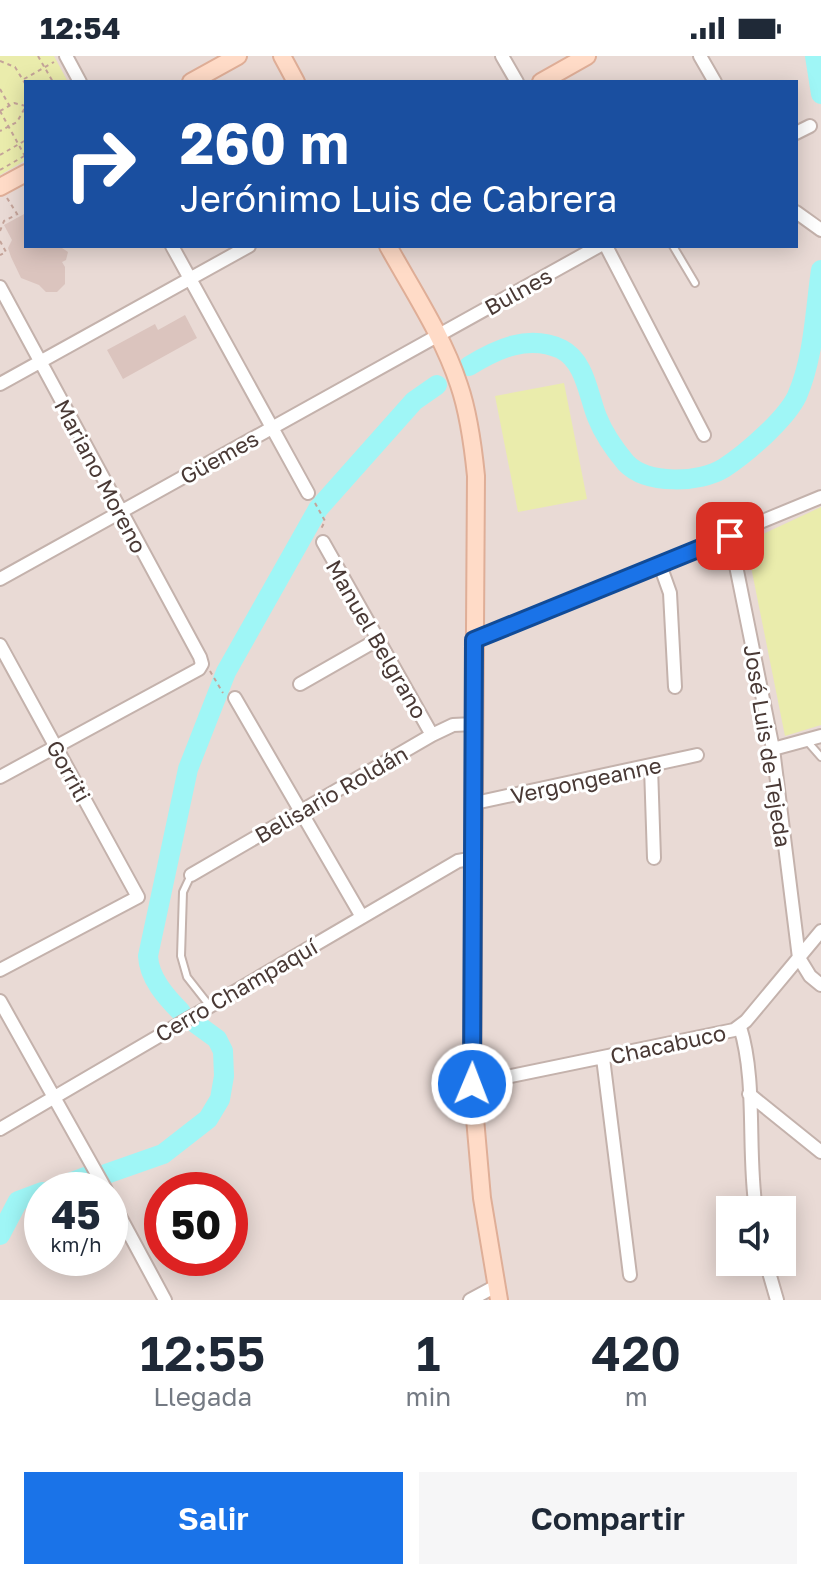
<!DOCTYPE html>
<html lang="es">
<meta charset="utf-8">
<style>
body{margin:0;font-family:"Golos Text",sans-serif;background:#f6f6f7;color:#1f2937;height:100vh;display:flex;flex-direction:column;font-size:30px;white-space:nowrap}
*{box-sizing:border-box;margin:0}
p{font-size:26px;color:#747a83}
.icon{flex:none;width:44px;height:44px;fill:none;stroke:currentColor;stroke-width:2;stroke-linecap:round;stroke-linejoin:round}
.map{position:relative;height:1244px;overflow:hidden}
.drawer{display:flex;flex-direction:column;background:#fff;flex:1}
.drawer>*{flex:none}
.banner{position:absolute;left:24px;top:24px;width:774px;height:168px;border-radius:0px;box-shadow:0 4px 20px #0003;background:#1a4fa0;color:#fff;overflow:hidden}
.buttons{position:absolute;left:716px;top:1140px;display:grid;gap:16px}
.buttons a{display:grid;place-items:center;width:80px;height:80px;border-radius:0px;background:#fff;box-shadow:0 4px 20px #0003;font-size:40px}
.speed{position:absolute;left:24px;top:1116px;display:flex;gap:16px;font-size:40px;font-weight:700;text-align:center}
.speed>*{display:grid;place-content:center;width:104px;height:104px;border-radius:50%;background:#fff;box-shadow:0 4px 20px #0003;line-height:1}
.speed small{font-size:20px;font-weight:400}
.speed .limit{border:12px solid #d22;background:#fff;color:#111}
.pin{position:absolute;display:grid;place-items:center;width:68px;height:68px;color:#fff;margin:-34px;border-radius:16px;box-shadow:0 4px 12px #0006}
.me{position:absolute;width:88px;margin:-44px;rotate:1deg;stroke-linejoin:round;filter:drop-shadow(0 0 6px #0008)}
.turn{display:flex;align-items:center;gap:28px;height:168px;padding:0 24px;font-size:36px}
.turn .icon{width:104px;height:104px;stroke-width:2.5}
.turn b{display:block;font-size:56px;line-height:68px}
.eta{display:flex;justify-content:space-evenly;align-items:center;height:136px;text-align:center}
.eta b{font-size:48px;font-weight:600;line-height:56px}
.cta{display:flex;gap:16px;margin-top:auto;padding:16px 24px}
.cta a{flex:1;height:92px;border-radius:0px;background:#1a73e8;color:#fff;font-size:32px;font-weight:600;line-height:92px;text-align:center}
.cta a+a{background:#f6f6f7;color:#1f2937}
.status{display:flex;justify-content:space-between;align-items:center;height:56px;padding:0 40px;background:#fff;direction:ltr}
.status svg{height:22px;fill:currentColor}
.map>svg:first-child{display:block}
</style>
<div class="status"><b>12:54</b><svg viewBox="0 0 49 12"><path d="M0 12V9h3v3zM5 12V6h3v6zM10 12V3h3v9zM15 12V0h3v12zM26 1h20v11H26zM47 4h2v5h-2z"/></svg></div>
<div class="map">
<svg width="821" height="1244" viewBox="0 0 821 1244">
<rect width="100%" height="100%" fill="#f5ebe7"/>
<path fill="#e9dad5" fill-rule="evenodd" d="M0 0H821V1244H0ZM26 26H796V190H26ZM42 1134H110V1202H42ZM162 1134H230V1202H162ZM730 1154H782V1206H730Z"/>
<path fill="#eaecac" d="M0 0H54L68 26H26V104L0 119Z
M564 327 587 443 518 456 495 340Z
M821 451V669L785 680 746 486Z"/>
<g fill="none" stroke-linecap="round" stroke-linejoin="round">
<path stroke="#9ff6f6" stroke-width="20" d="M815 0 821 38
M469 310C497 293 528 278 561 293 585 305 588 338 597 361 603 376 615 394 626 407 647 429 700 427 724 412 746 398 786 363 797 340 814 301 815 255 821 214
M181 956C166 941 149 922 148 900L188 713 226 616 318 453 414 345 437 329
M106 1118 163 1098 208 1063 220 1043 224 1020 223 995 217 983 195 967
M51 1134 85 1121
M0 1179 18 1145 42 1136"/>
</g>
<path fill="#dbc4be" d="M26 157V190H59L68 196 66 204 62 206 65 211V228L57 236H46L39 229 21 222 11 201 8 192 12 184 4 169Z
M185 259 197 282 123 323 107 294 155 268 158 274Z"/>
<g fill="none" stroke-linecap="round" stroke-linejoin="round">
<defs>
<path id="service" d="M673 190 695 227
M807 685 821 701
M191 819 183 836 181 900 187 921 209 949"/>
<path id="minor" d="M66 0 80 26
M502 0 517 26
M700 0 715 26
M796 77 810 70
M796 156 821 174
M172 190 308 437
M606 190 704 379
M0 231 200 601 202 608 199 613 0 721
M0 328 249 190
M730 480 773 693 799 902 810 920 821 929
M323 486 432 679
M660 509 670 537 675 631
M0 523 599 190
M474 584 821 441
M0 589 138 841 0 914
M300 628 377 584
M235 642 362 861
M773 693 821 680
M651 711 654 802
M475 747 697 699
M191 819 432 679 453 669 474 668
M0 945 106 1134
M740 971C757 1025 747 1096 756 1154
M603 1002 630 1219
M472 1028 734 974 746 965 821 875
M749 1038 821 1096
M0 1073 458 805 475 802
M110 1142 165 1244
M766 1206 777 1244
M470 1244 496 1230"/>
<path id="secondary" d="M282 0 296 26
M191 26 238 0
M541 26 587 0
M0 131 26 117
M388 190C413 235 443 280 459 329 469 358 473 390 476 420L472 1028 482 1142 499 1244"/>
</defs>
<use href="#service" stroke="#c4b2ac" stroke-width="10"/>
<use href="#minor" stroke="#c4b2ac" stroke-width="16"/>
<use href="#secondary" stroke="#dfae97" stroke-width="20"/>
<path stroke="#c4a399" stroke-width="2" stroke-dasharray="4 4" stroke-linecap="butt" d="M38 0 53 26
M0 5 15 11 26 29
M24 23 54 6
M0 33 9 49
M0 55 14 47 26 50 17 66 0 75
M0 55 26 102
M0 99 26 84
M0 114 26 99
M7 142 19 161
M0 175 4 165 16 159
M0 185 6 196 0 199
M315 447 325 465 321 473
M210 615 223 637"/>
<use href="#service" stroke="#fff" stroke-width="6"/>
<use href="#minor" stroke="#fff" stroke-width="12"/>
<use href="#secondary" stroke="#ffdbc7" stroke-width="16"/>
</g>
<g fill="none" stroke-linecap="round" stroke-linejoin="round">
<defs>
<path id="route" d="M472 1028 474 584 730 480"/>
</defs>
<use href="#route" stroke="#114b97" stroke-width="20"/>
<use href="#route" stroke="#1a73e8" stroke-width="14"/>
</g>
<g text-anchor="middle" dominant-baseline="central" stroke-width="6" stroke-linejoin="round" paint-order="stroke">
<g font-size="22" fill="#493935" stroke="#fff">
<text transform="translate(518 235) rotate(-29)">Bulnes</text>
<text transform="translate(219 401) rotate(-29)">Güemes</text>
<text transform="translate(101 420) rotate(62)">Mariano Moreno</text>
<text transform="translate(377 583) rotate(60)">Manuel Belgrano</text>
<text transform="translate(768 690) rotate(81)">José Luis de Tejeda</text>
<text transform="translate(69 715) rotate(61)">Gorriti</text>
<text transform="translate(586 724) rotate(-12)">Vergongeanne</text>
<text transform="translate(331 738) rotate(-30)">Belisario Roldán</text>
<text transform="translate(236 934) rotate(-30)">Cerro Champaquí</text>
<text transform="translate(668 988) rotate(-12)">Chacabuco</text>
</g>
</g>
</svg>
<div class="buttons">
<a><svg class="icon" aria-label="sound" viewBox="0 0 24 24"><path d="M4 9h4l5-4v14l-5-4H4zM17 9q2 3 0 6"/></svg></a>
</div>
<div class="speed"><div>45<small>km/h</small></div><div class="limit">50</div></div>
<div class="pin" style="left:730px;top:480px;background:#d93025"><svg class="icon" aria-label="arrive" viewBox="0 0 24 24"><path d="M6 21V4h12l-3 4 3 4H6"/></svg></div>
<svg class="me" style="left:472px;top:1028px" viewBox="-20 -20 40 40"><circle r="17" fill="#1a73e8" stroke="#fff" stroke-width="3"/><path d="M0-11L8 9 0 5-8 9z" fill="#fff"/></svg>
<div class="banner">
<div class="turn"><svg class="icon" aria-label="right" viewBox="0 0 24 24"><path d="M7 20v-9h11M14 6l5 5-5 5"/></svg><div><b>260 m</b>Jerónimo Luis de Cabrera</div></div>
</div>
</div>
<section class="drawer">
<div class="eta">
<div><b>12:55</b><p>Llegada</p></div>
<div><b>1</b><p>min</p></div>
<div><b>420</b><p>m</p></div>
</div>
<div class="cta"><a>Salir</a><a>Compartir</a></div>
</section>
